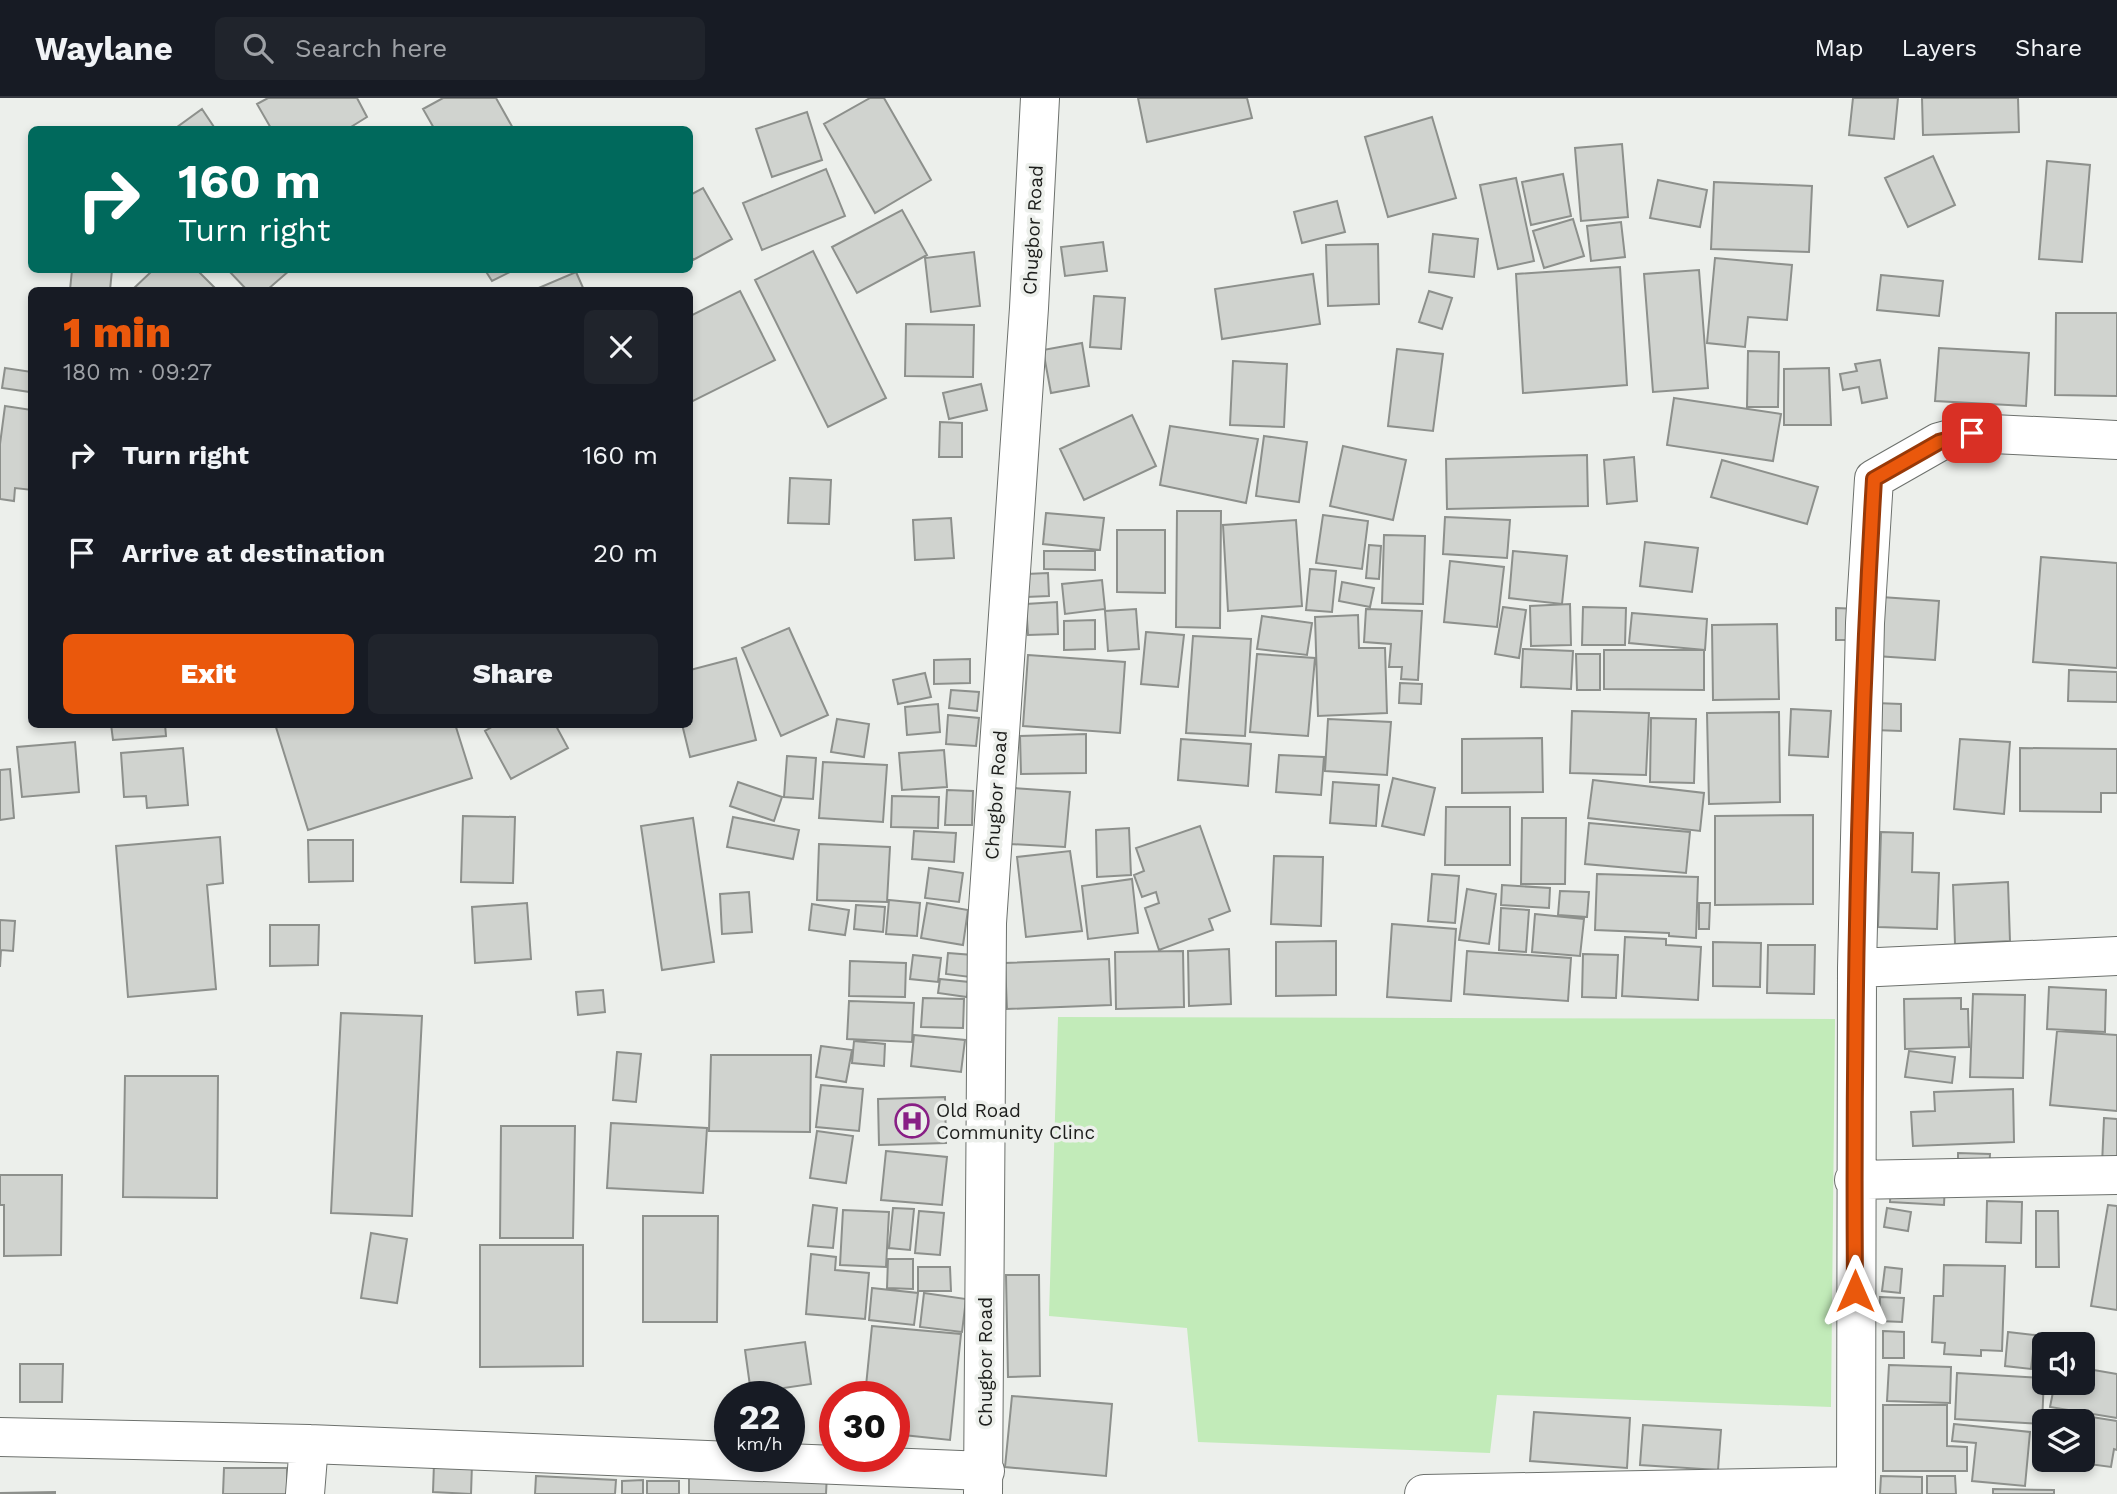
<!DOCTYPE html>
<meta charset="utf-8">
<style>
body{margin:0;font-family:"Work Sans",sans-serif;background:#20242c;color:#f1f3f6;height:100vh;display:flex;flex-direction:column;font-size:26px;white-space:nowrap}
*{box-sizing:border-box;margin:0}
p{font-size:23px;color:#9ea1a6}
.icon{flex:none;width:38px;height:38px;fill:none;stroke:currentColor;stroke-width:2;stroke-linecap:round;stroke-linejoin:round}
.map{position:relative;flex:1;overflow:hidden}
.drawer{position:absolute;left:28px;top:189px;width:665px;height:441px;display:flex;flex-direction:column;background:#171b24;border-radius:10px;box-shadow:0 4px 10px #0003}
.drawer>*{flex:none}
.banner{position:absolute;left:28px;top:28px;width:665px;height:147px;border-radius:10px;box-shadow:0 4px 10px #0003;background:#00695c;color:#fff;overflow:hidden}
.tools{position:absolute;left:2032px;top:1234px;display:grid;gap:14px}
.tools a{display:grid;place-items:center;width:63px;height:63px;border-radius:10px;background:#171b24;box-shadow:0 4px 10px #0003;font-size:35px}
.speed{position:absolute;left:714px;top:1283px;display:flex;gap:14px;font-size:35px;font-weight:700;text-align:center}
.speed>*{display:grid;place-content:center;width:91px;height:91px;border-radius:50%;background:#171b24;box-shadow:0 4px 10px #0003;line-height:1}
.speed small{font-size:18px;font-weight:400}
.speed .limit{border:10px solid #d22;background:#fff;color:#111}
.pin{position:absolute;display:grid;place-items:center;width:60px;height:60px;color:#fff;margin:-30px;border-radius:14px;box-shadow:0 4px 10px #0006}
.me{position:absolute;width:77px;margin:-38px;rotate:0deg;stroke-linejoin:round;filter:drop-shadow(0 0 5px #0008)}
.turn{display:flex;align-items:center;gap:24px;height:147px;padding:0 35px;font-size:32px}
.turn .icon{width:91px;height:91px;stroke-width:2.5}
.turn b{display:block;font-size:49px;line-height:60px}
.round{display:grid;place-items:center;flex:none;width:74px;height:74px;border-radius:10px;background:#20242c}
.headline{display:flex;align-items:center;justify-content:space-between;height:119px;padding:0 35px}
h1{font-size:42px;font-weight:800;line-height:52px;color:#ea580c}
.button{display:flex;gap:14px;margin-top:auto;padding:14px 35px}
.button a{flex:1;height:80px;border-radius:10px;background:#ea580c;color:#fff;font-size:28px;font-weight:800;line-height:80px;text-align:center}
.button a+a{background:#20242c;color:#f1f3f6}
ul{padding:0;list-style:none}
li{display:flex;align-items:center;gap:21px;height:98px;padding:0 35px}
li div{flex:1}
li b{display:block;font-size:26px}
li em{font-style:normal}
header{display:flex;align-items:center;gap:42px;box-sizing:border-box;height:98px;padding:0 35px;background:#171b24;border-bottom:2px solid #363941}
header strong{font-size:33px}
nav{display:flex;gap:38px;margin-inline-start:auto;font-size:24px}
.search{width:490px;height:63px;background:#20242c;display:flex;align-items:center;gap:18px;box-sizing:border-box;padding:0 24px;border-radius:10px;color:#9ea1a6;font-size:26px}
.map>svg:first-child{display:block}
</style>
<header>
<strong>Waylane</strong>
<div class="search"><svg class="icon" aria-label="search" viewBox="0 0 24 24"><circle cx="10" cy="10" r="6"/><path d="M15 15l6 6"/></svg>Search here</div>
<nav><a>Map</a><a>Layers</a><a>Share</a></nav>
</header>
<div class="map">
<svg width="2117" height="1396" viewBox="0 0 2117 1396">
<rect width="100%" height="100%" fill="#ecefeb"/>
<path fill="#c2ebb9" d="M1058 919 1835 921 1831 1309 1497 1297 1490 1355 1198 1344 1187 1230 1049 1218Z"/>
<path fill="#d0d3cf" stroke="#8d908c" stroke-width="2" d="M268 0H357L367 19 346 32H272L257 6Z
M443 0H496L514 32H435L423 11Z
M870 0H884L931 82 875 115 824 26Z
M1138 0H1247L1252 20 1147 44Z
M1853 0H1898L1894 41 1849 37Z
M1922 0H2018L2019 34 1923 37Z
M202 11 216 32H173Z
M807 14 822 62 772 79 756 31Z
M1432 19 1456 100 1388 119 1365 39Z
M1622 46 1628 119 1581 123 1575 50Z
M1933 58 1955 107 1908 129 1885 80Z
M2047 63 2090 67 2082 164 2039 161Z
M826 71 845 118 762 152 743 105Z
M1563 76 1571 118 1531 127 1522 84Z
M1516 80 1534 163 1498 171 1480 87Z
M1658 82 1707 92 1700 129 1650 120Z
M1714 84 1812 88 1809 154 1711 151Z
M703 90 732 141 693 162 690 155V97Z
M1337 103 1345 134 1302 145 1294 114Z
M902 112 927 157 857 195 832 149Z
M1573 121 1584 158 1544 170 1533 133Z
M1621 124 1625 159 1591 163 1587 128Z
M1433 136 1478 141 1474 179 1429 174Z
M1103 144 1107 173 1065 178 1061 149Z
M1378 146 1379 206 1328 208 1326 147Z
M813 153 886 300 828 329 755 182Z
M974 154 980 208 931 214 925 160Z
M1715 160 1792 167 1787 222 1748 219 1745 249 1707 245Z
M1620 169 1627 287 1523 295 1516 176Z
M72 172H112L110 192H70Z
M153 172H197L217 192H132Z
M228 172H290L267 192H247Z
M485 172H514L492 183Z
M1699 172 1708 290 1653 294 1644 176Z
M576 174 584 192H534Z
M1313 176 1320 226 1222 241 1215 191Z
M1881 177 1943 183 1939 218 1877 212Z
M740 193 775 262 691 304 690 218Z
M1429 193 1452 200 1442 231 1419 224Z
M1094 198 1125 200 1121 251 1090 249Z
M2056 215H2117V298L2055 297Z
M906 226 974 227 973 279 905 278Z
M1082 245 1089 288 1051 295 1043 252Z
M1939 250 2029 255 2026 308 1935 303Z
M1397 251 1443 256 1433 333 1388 328Z
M1748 253 1779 254 1778 309H1747Z
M1880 262 1887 300 1862 305 1859 289 1843 292 1840 276 1857 273 1855 266Z
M1233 263 1287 266 1284 329 1230 327Z
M5 270 32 274 30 294 2 290Z
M1829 270 1831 327H1784V271Z
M981 286 987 312 949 321 943 295Z
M1674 300 1781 316 1773 363 1667 347Z
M5 308 32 312V392L15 390 14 403 0 401V346Z
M1132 317 1156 368 1084 402 1060 351Z
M940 324 962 325V359H939Z
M1170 328 1258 341 1246 405 1160 387Z
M1264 338 1307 344 1299 404 1256 398Z
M1343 348 1406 362 1393 422 1330 408Z
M1587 357 1588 408 1447 411 1446 361Z
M1634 359 1637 403 1607 406 1604 362Z
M1722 362 1818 389 1807 426 1711 399Z
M790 380 831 382 829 426 788 425Z
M1177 413H1221L1220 530 1176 529Z
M1046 415 1104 420 1100 452 1043 446Z
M1323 417 1368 423 1362 471 1316 465Z
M1445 419 1510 422 1507 460 1443 456Z
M951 420 954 460 915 462 913 422Z
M1296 422 1302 508 1228 513 1223 427Z
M1117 432H1165V495L1117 494Z
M1384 437 1425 438 1423 506 1382 505Z
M1645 444 1698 450 1692 494 1640 488Z
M1369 447 1381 448 1379 481 1366 480Z
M1044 453H1095V472L1044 471Z
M1513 453 1567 458 1562 506 1509 500Z
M2041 459 2117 465V570L2033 564Z
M1450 463 1504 469 1497 529 1444 524Z
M1310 471 1336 473 1332 514 1306 512Z
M1048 475 1049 498 1026 499V476Z
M1102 482 1105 511 1065 516 1062 486Z
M1342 484 1374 490 1370 509 1339 503Z
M1881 499 1939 503 1935 562 1876 558Z
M1057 504 1058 536 1028 537 1026 506Z
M1570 506 1571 547 1531 548 1530 508Z
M1503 509 1526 512 1519 560 1495 556Z
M1583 509 1626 510 1625 547H1582Z
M1836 510 1859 511 1857 542H1836Z
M1136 511 1139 551 1108 553 1105 513Z
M1366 511 1422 513 1418 582 1401 581 1402 569H1389L1391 546 1364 544Z
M1632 515 1707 521 1705 552 1629 545Z
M1358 517 1359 550H1385L1387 615 1318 618 1315 519Z
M1262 518 1312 525 1307 557 1257 551Z
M1095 522V551L1064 552V523Z
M1777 526 1779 601 1713 602 1712 527Z
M789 530 828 617 781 638 742 550Z
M1146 534 1184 537 1178 589 1141 586Z
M1193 538 1251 541 1245 638 1186 635Z
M1523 551 1573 553 1571 591 1521 589Z
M1604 552H1704V592L1604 591Z
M1257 556 1315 560 1308 638 1250 634Z
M1576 556H1600V592H1577Z
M1028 557 1125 564 1120 635 1023 628Z
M736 560 756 642 690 659 682 626H690V572Z
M970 561V585L934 586V562Z
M2069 572 2117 574V604L2068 603Z
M925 575 931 599 898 606 893 582Z
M1400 585 1422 586 1421 606 1399 605Z
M951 592 979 594 977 613 949 610Z
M1875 605 1901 606V633L1874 632Z
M938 606 940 634 907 637 905 609Z
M1791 611 1831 613 1828 659 1789 657Z
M1572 613 1649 615 1646 677 1570 675Z
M1779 614 1780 704 1709 706 1707 615Z
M948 617 979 620 976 648 946 646Z
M1651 620 1696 621 1694 685 1650 684Z
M837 621 869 626 864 659 831 654Z
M1328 621 1391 624 1387 677 1325 673Z
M111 626H165L166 638 113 642Z
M275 626H455L472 680 308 732Z
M497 626H555L568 650 511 681 485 633Z
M1086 636V675L1021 676 1020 638Z
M1542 640 1543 694 1462 695V641Z
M1181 641 1251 646 1248 688 1178 682Z
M1960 641 2010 644 2004 716 1954 711Z
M75 644 79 694 22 699 17 649Z
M183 650 188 707 147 710 146 698 124 699 121 655Z
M2020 650 2117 651V695H2101V714L2020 713Z
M944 652 947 689 902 692 899 655Z
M1279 657 1324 659 1321 697 1276 694Z
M787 658 816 660 813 701 784 699Z
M823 664 887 667 883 724 819 720Z
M10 671 14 720 0 722V672Z
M1393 680 1435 690 1424 737 1382 728Z
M1593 682 1704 695 1700 733 1588 720Z
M738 684 782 699 774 723 730 708Z
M1333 684 1379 687 1376 728 1330 725Z
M1014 690 1070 694 1065 749 1010 746Z
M947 692 973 693 972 727H945Z
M892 698 939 699 938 730 891 729Z
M1446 709H1510V767H1445Z
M1813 717V806L1715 807V718Z
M463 718 515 719 513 785 461 784Z
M733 719 799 732 793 761 727 749Z
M693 720 714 864 662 872 641 728Z
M1522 720H1566L1565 786H1521Z
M1589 725 1690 734 1686 775 1585 766Z
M1200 728 1230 813 1209 821 1213 832 1159 852 1145 810 1159 805 1156 794 1142 799 1134 777 1144 773 1136 750Z
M1129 730 1131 777 1097 779 1096 732Z
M914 733 956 735 954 764 912 761Z
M1881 734 1913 735 1912 774 1939 775 1937 831 1878 829Z
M220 739 223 785 207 787 216 891 128 899 116 748Z
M308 742H353V783L309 784Z
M819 746 890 749 887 804 817 802Z
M1070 753 1082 833 1026 839 1017 759Z
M1274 758 1323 759 1321 828 1271 826Z
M929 770 963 775 959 804 925 800Z
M1432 776 1459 778 1455 825 1428 823Z
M1597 776 1698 779 1696 840 1669 838V835L1595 832Z
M1132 781 1138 835 1088 841 1082 788Z
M2008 784 2010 843 1955 846 1953 787Z
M1502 787 1550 790 1549 810 1501 807Z
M1467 791 1496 796 1489 846 1459 842Z
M1560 793 1589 794 1587 819 1558 817Z
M749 794 752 834 722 836 720 796Z
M889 802 920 805 917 838 886 836Z
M527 805 531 861 475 865 472 809Z
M927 805 968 812 963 847 921 840Z
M1699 805H1710L1709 831H1699Z
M812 806 849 812 845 837 809 832Z
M856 807 885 809 883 834 854 831Z
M1501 810 1529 812 1526 854 1499 852Z
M1535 816 1584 821 1580 858 1532 854Z
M0 822 15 823 13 853 1 852 0 869Z
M1392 826 1456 831 1451 903 1387 899Z
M270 827H319L318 867 270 868Z
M1625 839 1666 841V847L1701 849 1698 902 1622 898Z
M1336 843V897L1276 898V844Z
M1713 844 1761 845 1760 889 1713 888Z
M1768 847H1815L1814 896 1767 895Z
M1229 851 1231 906 1189 908 1188 853Z
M1183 853 1184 909 1116 911 1115 854Z
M1467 853 1571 860 1568 903 1464 896Z
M948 855 973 857 970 879 946 876Z
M1583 856 1618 857 1616 900 1582 899Z
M913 857 941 860 938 884 910 881Z
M1109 861 1111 907 1007 911 1005 865Z
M850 863 906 865 905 899 849 898Z
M940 881 969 884 967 899 938 895Z
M2049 889 2106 892 2105 934 2047 931Z
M603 892 605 914 578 917 576 894Z
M1973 896 2025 897 2023 980 1970 979Z
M923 900 964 901 963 930 921 929Z
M1961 900V911H1968L1969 949 1905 951 1904 901Z
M849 903 914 905 912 944 847 941Z
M341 915 422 918 412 1118 331 1115Z
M2057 933 2117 937V1013L2050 1007Z
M914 937 965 942 961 974 911 968Z
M854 943 885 946 884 968 852 965Z
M821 948 852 952 846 984 816 979Z
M1909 953 1955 959 1952 985 1905 979Z
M617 954 641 956 636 1004 613 1002Z
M711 957H811L810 1034 709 1033Z
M125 978H218L217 1100 123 1099Z
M821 987 863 991 859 1033 816 1029Z
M2013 991 2014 1044 1913 1048 1911 1014 1935 1013 1934 994Z
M945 999 946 1045 879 1047 878 1001Z
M2104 1020 2117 1021V1068L2102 1067Z
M611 1025 707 1030 703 1095 607 1090Z
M501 1028H575L573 1140H500Z
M817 1033 853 1038 846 1085 810 1080Z
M886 1053 947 1059 942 1107 881 1102Z
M1958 1055 1990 1056 1989 1076H1958Z
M0 1077H62L61 1157 4 1158V1107H0Z
M1891 1084 1945 1086 1944 1107 1890 1104Z
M1987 1103 2022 1104 2021 1145 1986 1144Z
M813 1107 837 1110 833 1150 808 1148Z
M2108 1107 2117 1108V1212L2091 1208Z
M893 1110 914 1111 910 1152 889 1150Z
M1887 1110 1911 1114 1908 1133 1884 1129Z
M843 1112 889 1114 886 1169 840 1167Z
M919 1113 944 1115 940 1157 915 1155Z
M2036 1113H2058L2059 1169H2036Z
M643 1118H718L717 1224H643Z
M371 1135 407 1141 397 1205 361 1200Z
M480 1147H583V1268L480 1269Z
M811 1156 836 1159 835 1172 869 1175 865 1221 806 1216Z
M888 1161H913V1191L887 1190Z
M1944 1167 2005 1168 2002 1253 1981 1252V1258L1944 1256 1945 1245 1932 1244 1934 1198H1943Z
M918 1169H950L951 1193H918Z
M1885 1169 1902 1171 1900 1195 1882 1193Z
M1006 1177H1039L1040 1278 1008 1279Z
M872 1190 918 1195 914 1227 869 1222Z
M924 1195 966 1201 962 1234 920 1229Z
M1880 1199 1904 1200 1902 1224 1879 1223Z
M872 1228 961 1236 950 1342 894 1336V1298H865Z
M1883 1233 1904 1234V1260H1883Z
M2008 1234 2035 1237 2031 1271 2005 1268Z
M805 1244 811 1286 751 1295 745 1252Z
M20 1266H63L62 1304H20Z
M1889 1267 1951 1269 1950 1305 1887 1303Z
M2082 1270 2117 1276V1320L2050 1309 2055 1284H2082Z
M1957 1275 2044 1280 2042 1326 1955 1321Z
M1012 1298 1112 1306 1106 1378 1005 1369Z
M1883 1307H1947V1348L1967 1349V1373H1883Z
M2054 1313 2117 1323V1352L2114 1351 2111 1369 2059 1362H2082V1323H2053Z
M1534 1314 1630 1320 1627 1370 1530 1363Z
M1954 1326 2030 1334 2025 1388 1972 1383 1976 1345 1952 1343Z
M1643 1327 1721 1332 1718 1372 1640 1367Z
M434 1365 472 1366 471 1396 433 1394Z
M224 1370H287V1396H223Z
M689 1372 827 1375 826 1396H689Z
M536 1378 616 1382 615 1396H535Z
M1881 1378 1922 1379V1396H1880Z
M1927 1378H1955L1956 1396H1927Z
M643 1382V1396H622V1383Z
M647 1383H679V1396H647Z
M1993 1391 2054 1392V1396H1993Z
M55 1394V1396H0V1395Z"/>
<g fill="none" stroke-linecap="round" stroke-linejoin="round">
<defs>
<path id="minor" d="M1857 870 2117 858
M1854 1082 2117 1077
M0 1339 309 1346 985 1373
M305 1396 309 1346
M983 1396 987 825 1029 210 1040 0
M1424 1396 1855 1388
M1856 1396 1857 870 1865 525 1874 381 1939 344 1972 335 2117 342"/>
</defs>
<use href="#minor" stroke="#6d716d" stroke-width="40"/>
<use href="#minor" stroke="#fff" stroke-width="38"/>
</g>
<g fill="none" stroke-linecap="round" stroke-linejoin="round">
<defs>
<path id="route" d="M1855 1193C1853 923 1858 651 1874 381L1939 344 1972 335"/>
</defs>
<use href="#route" stroke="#983908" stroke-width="18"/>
<use href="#route" stroke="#ea580c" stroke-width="12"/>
</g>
<defs>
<symbol id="hospital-ring" viewBox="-11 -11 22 22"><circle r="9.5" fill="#ecefeb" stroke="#881f85" stroke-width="1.5"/><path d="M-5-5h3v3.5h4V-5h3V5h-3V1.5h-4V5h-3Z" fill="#881f85"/></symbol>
</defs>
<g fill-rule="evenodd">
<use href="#hospital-ring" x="893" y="1004" width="38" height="38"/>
</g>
<g text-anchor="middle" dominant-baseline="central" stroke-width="7" stroke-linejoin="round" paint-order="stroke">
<g font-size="19" fill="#1c1d1b" stroke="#ecefeb">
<text transform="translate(1033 132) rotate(-87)">Chugbor Road</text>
<text transform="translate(996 697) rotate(-86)">Chugbor Road</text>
<text transform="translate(985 1264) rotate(-90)">Chugbor Road</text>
</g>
<g font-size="19" fill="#1c1d1b" stroke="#ecefeb" text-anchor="start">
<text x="936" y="1012">Old Road<tspan x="936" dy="22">Community Clinc</tspan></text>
</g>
</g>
</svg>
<div class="tools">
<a><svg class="icon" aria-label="sound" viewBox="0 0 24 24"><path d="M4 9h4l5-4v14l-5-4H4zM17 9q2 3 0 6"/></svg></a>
<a><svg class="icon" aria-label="layers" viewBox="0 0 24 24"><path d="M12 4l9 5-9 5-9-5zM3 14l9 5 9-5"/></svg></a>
</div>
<div class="speed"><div>22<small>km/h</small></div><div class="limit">30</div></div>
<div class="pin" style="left:1972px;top:335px;background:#d93025"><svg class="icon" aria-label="arrive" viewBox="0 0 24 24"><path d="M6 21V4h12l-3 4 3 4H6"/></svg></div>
<svg class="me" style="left:1855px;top:1193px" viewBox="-20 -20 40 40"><path d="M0-17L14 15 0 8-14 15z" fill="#ea580c" stroke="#fff" stroke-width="4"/></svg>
<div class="banner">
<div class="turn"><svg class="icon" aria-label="right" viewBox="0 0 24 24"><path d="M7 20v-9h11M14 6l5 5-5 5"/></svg><div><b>160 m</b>Turn right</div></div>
</div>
<section class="drawer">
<div class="headline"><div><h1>1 min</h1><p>180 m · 09:27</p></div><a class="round"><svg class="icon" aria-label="close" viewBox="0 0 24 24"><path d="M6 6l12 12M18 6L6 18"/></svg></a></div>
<ul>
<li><svg class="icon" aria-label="right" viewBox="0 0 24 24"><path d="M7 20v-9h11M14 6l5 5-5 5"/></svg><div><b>Turn right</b></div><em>160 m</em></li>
<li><svg class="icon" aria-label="arrive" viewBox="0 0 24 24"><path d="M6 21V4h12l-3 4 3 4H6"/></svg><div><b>Arrive at destination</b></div><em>20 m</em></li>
</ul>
<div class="button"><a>Exit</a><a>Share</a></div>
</section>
</div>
